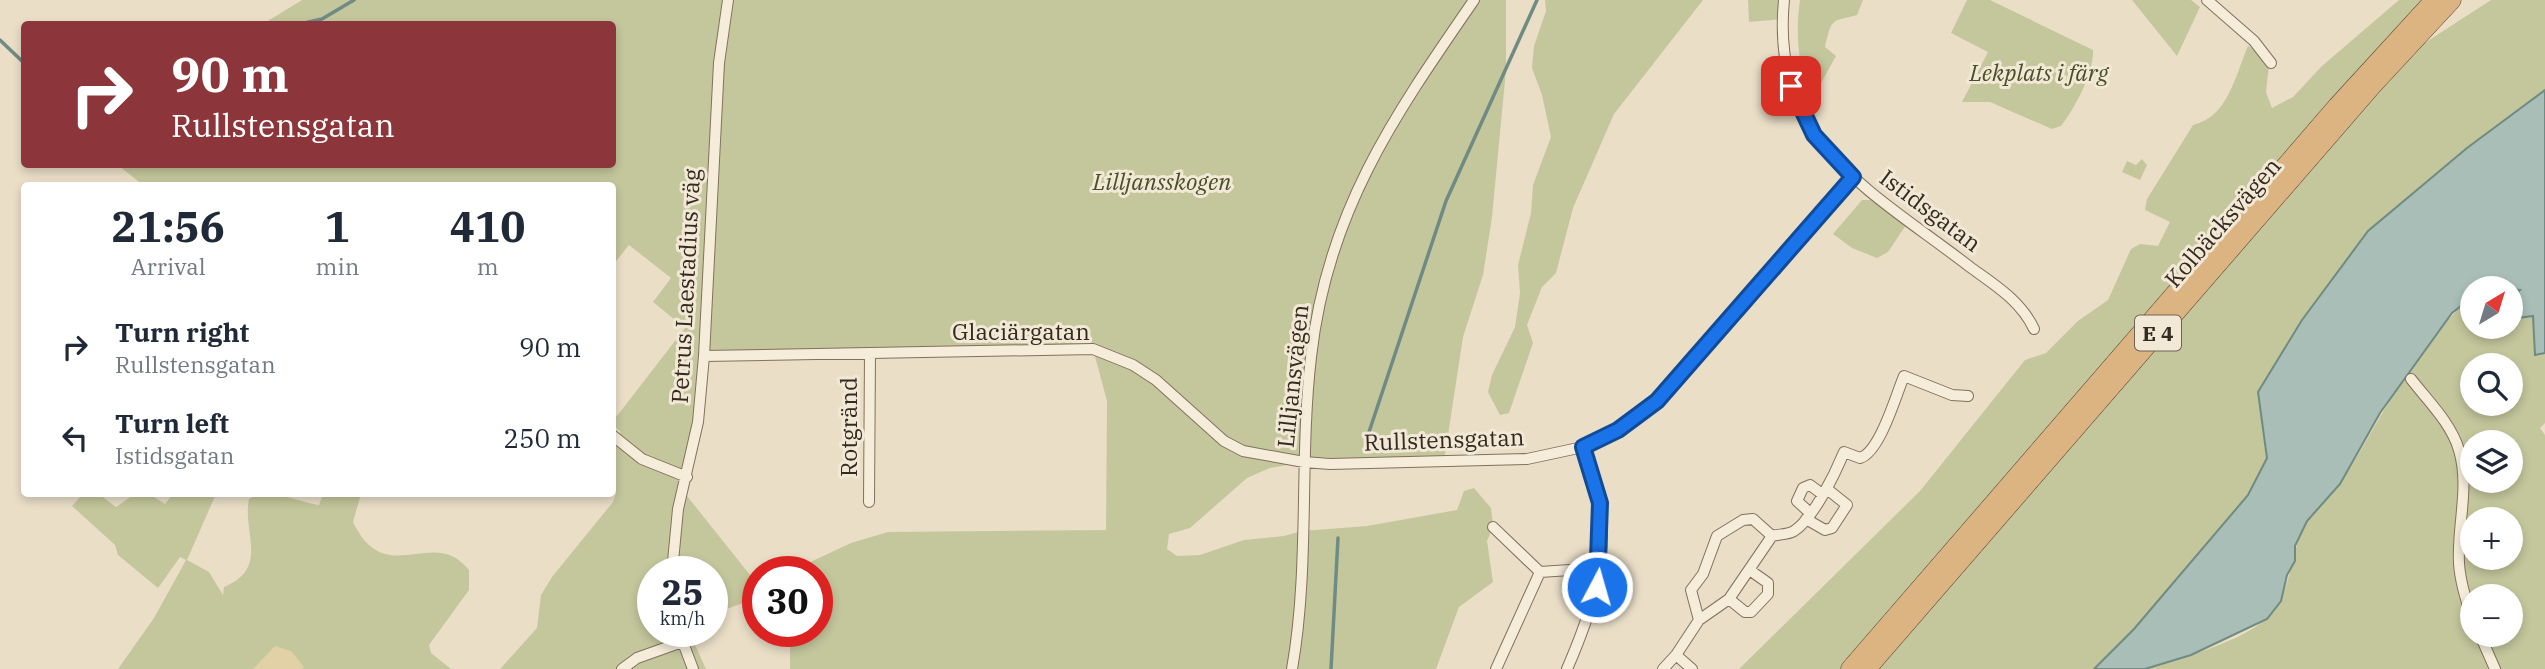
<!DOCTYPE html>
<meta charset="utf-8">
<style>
body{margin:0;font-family:"IBM Plex Serif",serif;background:#f6f6f7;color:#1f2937;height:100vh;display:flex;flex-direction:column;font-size:26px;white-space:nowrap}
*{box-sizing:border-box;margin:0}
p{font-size:23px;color:#747a83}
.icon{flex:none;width:38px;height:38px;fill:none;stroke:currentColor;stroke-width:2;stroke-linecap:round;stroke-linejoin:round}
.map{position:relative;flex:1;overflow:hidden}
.drawer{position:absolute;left:21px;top:182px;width:595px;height:315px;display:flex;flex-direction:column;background:#fff;border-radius:7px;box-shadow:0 4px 10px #0003}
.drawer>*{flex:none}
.hud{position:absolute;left:21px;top:21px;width:595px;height:147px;border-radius:7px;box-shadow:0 4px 10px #0003;background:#8c353a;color:#fff;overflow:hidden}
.needle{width:46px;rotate:38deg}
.fabs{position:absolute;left:2460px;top:276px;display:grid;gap:14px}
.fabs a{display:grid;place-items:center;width:63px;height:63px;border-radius:50%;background:#fff;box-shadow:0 4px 10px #0003;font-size:35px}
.speed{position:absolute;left:637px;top:556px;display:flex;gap:14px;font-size:35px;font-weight:700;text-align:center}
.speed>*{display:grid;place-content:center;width:91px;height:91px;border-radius:50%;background:#fff;box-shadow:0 4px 10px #0003;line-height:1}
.speed small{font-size:18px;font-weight:400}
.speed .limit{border:10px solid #d22;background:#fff;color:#111}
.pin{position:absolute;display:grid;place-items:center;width:60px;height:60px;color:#fff;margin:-30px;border-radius:14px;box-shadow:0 4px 10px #0006}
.me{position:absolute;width:77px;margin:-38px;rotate:6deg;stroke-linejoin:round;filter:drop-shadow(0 0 5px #0008)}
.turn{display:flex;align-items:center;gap:24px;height:147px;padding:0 35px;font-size:32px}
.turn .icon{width:91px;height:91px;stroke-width:2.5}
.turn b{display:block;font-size:49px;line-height:60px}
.eta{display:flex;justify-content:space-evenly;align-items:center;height:119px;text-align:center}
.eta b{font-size:42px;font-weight:700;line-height:49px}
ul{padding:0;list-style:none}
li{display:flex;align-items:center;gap:21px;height:91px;padding:0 35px}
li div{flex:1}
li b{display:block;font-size:26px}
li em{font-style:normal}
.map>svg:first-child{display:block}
</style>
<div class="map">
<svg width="2545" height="669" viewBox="0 0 2545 669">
<rect width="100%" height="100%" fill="#eadec7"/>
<path fill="#c4c79c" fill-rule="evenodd" d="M302 0H1506V70L1492 217 1483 275 1463 337 1444 461 1304 462 1270 468 1247 478 1190 528 1169 534 1167 549 1177 556 1200 555 1244 540 1284 536 1302 531 1367 526 1457 510 1464 491 1474 488 1491 508 1493 527 1487 541 1493 582 1459 607 1436 669H790V632H817V572H789L851 543 888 532 1106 530 1107 401 1093 349 705 356 683 491 758 585V598L712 614V572H653V632H689L706 669H500L537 628 541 595 552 577 613 502 616 493 613 487V437L621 432 613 425V412L617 416 685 328 653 302 671 278 629 245 613 265 612 186H144L118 165 612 164V24H263Z
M1545 0H1703L1614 114 1573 208 1556 273 1542 287 1527 325 1533 343 1509 413 1500 415 1488 392 1492 375 1515 327 1520 293 1518 265 1531 213 1533 185 1551 137 1542 95 1532 68 1534 46 1546 11Z
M1748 0H1784L1782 19 1749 22Z
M1800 0H1863L1857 15C1831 22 1832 17 1825 47L1836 56 1820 85 1806 83C1797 55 1796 29 1800 0Z
M1967 0H1990L2093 50C2094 73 2075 108 2061 126L2052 129 1990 102H1962L1988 52 1951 33Z
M2132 0H2191L2200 7 2177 56Z
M2399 0H2426L2383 70 2491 0H2545V90L2467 148 2368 231 2302 320 2258 392 2267 458 2248 495 2134 629 2094 669H1739L1920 491 2025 360 2046 353 2078 321 2108 300 2131 249 2140 244 2158 246 2170 222 2145 210 2147 199 2193 125C2228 117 2235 76 2248 46L2258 51 2269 65 2266 92 2272 108 2293 97 2322 66Z
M2142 159 2147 165 2140 180 2122 172 2127 161 2136 165Z
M1862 200H1871L1906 225 1888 252 1877 258 1852 248 1833 234Z
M2473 297V327H2493L2490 333C2505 333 2508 326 2518 318L2533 316 2535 355 2545 353V423L2540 428 2545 435V669H2145C2179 659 2241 642 2267 618 2293 595 2289 550 2307 522 2316 507 2331 497 2341 482 2380 423 2416 340 2473 297ZM2473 366H2511V404H2473ZM2473 443H2511V481H2473ZM2473 520H2511V558H2473ZM2473 597H2511V635H2473Z
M83 494H99L116 507 135 494 151 495 165 504 173 494H216L187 560 209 572 223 595 224 587C270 568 242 533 249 499 267 486 298 502 319 505L323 494H361L353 522C386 591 433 524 469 570V590L429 645 431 653 451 669H118L154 618 186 560 180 557 158 588 118 555 115 545 72 506Z"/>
<path fill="#e2d0a7" d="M275 646 291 651 304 667 302 669H253Z"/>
<path fill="#a8beb6" stroke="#6f8b83" stroke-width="2" d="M2545 90V353L2535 355 2533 316 2518 318 2511 324V300L2520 290 2489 286 2473 289V297L2452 313 2380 413 2340 484 2307 521 2295 546V561L2287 575 2281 601 2267 619 2191 655 2145 669H2094L2134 629 2248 495 2267 458 2258 392 2302 320 2368 231 2467 148Z"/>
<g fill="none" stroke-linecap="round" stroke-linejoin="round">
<path stroke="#6f8b83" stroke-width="3.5" d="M300 24 322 19 354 0
M0 40 24 63
M1367 438 1446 201 1537 0
M1331 669 1338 538"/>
<defs>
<path id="minor" d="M1784 0C1770 143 1872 191 1970 267 1995 285 2021 301 2034 329
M2207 0 2254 41 2271 63
M704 356 1093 349 1133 365 1156 380 1224 441 1243 451 1304 462 1330 464 1527 459 1583 447 1617 430 1657 401 1853 177
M2411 379C2428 401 2451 423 2459 450 2470 487 2457 525 2459 563 2460 582 2466 601 2473 620
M612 435 642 459 687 477
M869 502 870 353
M1809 512 1797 501 1803 488 1810 485 1822 494
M1806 519 1825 530 1832 528 1847 505 1827 489
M1493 527 1540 572 1496 669
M1772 536C1779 534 1787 535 1794 531 1813 519 1835 474 1844 452L1860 458C1880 452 1896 395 1904 376L1952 395 1968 396
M672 572 678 509 698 422 704 356 719 63 728 0
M1540 572 1600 568
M1729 599 1745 612H1751L1768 594V583L1751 571
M679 632 693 669
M2480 635 2495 669
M622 669 637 658 682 642
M1292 669C1310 567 1299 460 1311 357 1327 212 1394 116 1474 0
M1567 669C1590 616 1608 564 1600 505 1598 486 1589 466 1583 447
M1663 669 1676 655
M1692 669 1676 655 1699 620 1691 590 1703 574 1717 536 1743 520 1753 519 1772 536 1729 599 1699 620"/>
<path id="trunk" d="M1850 669 2337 106 2434 0
M1867 669 2373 85 2452 0"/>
</defs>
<use href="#minor" stroke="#83705e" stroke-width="12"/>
<use href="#trunk" stroke="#523f32" stroke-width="19"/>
<use href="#minor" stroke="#f5ecd9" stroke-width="10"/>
<use href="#trunk" stroke="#dcb482" stroke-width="18"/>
</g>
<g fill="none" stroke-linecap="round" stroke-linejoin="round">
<defs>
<path id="route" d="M1597 587 1600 503 1583 447 1618 430 1657 401 1853 177 1814 135 1791 86"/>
</defs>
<use href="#route" stroke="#114b97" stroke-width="18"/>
<use href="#route" stroke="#1a73e8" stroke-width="12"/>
</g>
<g text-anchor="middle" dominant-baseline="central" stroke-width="6" stroke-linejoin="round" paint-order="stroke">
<rect fill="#f2e8d6" stroke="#6e6257" stroke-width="2" x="2135" y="315.5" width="46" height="35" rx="5"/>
<g font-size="21" font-weight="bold" fill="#352920">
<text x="2158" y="333">E 4</text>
</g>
<g font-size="23" font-style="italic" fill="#484f29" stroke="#f2e8d6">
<text x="2039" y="72">Lekplats i färg</text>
<text x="1162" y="181">Lilljansskogen</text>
</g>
<g font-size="23" fill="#352920" stroke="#f2e8d6">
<text transform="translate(1931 210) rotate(37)">Istidsgatan</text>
<text transform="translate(2222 222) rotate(-49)">Kolbäcksvägen</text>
<text transform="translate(685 286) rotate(-87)">Petrus Laestadius väg</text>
<text x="1021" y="331">Glaciärgatan</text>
<text transform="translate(1292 376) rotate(-84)">Lilljansvägen</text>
<text transform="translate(848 427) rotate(-90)">Rotgränd</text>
<text transform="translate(1444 439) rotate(-2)">Rullstensgatan</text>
</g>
</g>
</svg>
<div class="fabs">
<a><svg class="needle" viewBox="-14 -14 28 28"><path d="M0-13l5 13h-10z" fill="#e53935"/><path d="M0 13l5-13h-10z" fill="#747a83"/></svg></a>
<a><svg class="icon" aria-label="search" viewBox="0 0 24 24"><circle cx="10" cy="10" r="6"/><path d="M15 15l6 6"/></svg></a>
<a><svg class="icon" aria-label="layers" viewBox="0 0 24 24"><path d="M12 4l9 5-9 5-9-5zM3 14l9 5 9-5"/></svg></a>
<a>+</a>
<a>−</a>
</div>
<div class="speed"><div>25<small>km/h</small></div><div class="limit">30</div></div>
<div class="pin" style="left:1791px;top:86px;background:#d93025"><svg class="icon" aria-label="arrive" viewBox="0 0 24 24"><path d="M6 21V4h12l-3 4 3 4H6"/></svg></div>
<svg class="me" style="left:1597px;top:587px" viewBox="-20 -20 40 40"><circle r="17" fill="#1a73e8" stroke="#fff" stroke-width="3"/><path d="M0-11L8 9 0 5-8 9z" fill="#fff"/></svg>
<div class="hud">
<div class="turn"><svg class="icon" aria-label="right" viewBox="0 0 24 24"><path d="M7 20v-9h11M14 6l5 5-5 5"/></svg><div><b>90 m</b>Rullstensgatan</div></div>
</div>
<section class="drawer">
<div class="eta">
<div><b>21:56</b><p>Arrival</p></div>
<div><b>1</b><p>min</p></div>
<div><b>410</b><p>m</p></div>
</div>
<ul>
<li><svg class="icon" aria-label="right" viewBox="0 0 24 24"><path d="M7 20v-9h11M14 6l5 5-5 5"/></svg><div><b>Turn right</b><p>Rullstensgatan</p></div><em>90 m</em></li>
<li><svg class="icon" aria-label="left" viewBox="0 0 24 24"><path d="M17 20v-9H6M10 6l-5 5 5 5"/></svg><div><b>Turn left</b><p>Istidsgatan</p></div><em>250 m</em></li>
</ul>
</section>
</div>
